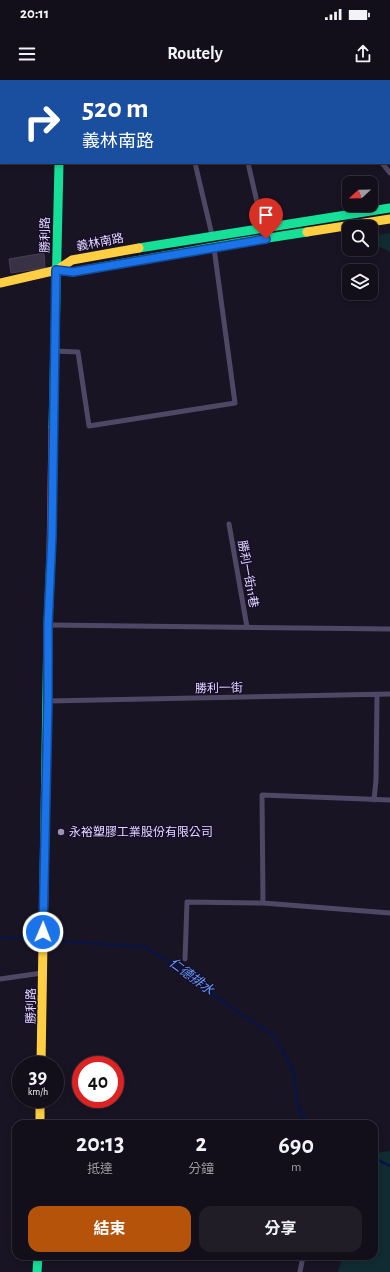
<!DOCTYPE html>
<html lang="zh-TW">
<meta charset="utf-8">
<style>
body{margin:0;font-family:"Alegreya Sans","Noto Sans TC",sans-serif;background:#201d27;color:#f1f3f6;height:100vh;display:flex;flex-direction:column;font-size:15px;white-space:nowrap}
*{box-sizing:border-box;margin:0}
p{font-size:13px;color:#9d9ca2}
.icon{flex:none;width:22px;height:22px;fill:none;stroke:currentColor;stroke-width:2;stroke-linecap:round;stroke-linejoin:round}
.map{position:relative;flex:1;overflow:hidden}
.panel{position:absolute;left:12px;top:1040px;width:366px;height:140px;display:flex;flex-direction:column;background:#130f1a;border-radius:12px;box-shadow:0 2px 6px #0003,0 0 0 1px #322f39}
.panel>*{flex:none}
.top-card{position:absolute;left:0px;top:0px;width:390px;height:84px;box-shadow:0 2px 6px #0003,0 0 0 1px #322f39;background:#1a4fa0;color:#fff;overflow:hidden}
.needle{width:26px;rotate:248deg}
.tools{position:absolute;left:342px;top:96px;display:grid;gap:8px}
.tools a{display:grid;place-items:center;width:36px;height:36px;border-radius:8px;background:#130f1a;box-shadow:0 2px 6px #0003,0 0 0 1px #322f39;font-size:20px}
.speed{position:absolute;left:12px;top:976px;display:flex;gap:8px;font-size:20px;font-weight:700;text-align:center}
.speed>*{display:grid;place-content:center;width:52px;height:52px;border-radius:50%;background:#130f1a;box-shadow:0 2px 6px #0003,0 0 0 1px #322f39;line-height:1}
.speed small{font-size:10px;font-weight:400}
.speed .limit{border:6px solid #d22;background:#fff;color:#111}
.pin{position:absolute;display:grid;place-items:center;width:34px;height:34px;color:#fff;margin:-41px -17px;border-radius:50% 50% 50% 0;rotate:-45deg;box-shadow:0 0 4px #0007}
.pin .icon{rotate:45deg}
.me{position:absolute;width:44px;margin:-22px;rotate:1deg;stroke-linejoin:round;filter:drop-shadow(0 0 3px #0008)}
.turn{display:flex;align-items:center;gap:14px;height:84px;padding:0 16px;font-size:18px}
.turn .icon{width:52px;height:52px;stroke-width:2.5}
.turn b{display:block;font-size:28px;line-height:34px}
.eta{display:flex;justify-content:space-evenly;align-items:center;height:68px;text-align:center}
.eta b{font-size:24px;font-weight:700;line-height:28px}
.action{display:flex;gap:8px;margin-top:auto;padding:8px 16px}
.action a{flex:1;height:46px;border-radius:12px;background:#b45309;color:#fff;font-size:16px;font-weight:700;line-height:46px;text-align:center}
.action a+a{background:#201d27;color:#f1f3f6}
.status{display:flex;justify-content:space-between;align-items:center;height:28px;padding:0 20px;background:#130f1a;direction:ltr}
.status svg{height:11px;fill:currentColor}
header{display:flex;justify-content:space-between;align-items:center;height:52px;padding:0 16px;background:#130f1a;font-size:18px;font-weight:700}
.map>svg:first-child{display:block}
</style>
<div class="status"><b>20:11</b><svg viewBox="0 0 49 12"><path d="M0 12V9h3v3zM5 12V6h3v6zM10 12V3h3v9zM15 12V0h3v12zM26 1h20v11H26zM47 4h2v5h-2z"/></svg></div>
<header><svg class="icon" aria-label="menu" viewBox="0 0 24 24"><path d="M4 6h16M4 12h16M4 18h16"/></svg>Routely<svg class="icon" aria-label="share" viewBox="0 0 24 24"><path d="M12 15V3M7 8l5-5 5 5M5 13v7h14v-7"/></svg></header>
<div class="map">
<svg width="390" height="1192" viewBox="0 0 390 1192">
<rect width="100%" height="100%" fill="#191423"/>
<path fill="#112b32" d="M347 0H390V66L389 1Z
M390 153V172L371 162V156Z
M390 1071V1192H338L343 1176H374V1073Z"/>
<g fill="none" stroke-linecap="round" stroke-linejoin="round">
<path stroke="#081446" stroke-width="2.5" d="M0 857 39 859
M46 860 146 867 181 889 222 921 274 956 286 977 292 989 295 1002 297 1023 302 1036 313 1044
M374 1078 390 1086"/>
</g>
<path fill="#393245" stroke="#473e57" d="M44 173 45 188 11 193 9 179Z"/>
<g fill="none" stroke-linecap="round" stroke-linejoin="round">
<path stroke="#4f4864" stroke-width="5" d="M123 0V1
M175 0 176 1
M227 0 228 1
M328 0V1
M0 46 1 45
M195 83 212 155
M248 83 263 148
M382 83 390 93
M54 271 78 272 89 346 235 323 214 168
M229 444 247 547
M49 545 390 549
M48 621 390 614
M374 720 376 700 377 615
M263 823 262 715 390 720
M185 879 187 822 263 823 390 833
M0 899 42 893
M300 1192 303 1176"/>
<path stroke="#16e098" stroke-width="9" d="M139 168 390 128
M57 190 73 192 236 163 307 152
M53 347 59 83
M44 800 48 545 51 475
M37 1192 38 1176"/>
<path stroke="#ffcf43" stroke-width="9" d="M61 0V1
M307 152 390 139
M0 203 57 190 72 180 139 168
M41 985 44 800
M40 1019V1044"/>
<path stroke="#f24e42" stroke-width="9" d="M51 475 53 347"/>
</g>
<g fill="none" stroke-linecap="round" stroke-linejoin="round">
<defs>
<path id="route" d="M43 852 48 621V545L52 456 56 190 73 192 266 159"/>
</defs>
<use href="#route" stroke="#114b97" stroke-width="10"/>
<use href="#route" stroke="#1a73e8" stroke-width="7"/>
</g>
<circle fill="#9b92b2" stroke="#170e29" stroke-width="1.5" cx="61" cy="752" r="4"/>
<g text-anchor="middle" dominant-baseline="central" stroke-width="3" stroke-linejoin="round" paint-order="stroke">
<g font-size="12" fill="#e1d6ff" stroke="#170e29">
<text transform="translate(45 155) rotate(-89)">勝利路</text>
<text transform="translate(100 162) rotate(-11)">義林南路</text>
<text transform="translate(248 494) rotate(80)">勝利一街11巷</text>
<text transform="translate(219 608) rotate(-1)">勝利一街</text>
<text transform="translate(31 926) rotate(-89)">勝利路</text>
</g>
<g font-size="12" fill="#e1d6ff" stroke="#170e29" text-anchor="start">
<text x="69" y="752">永裕塑膠工業股份有限公司</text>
</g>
<g font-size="13" font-style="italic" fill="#649eff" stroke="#170e29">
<text transform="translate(191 897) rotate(37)">仁德排水</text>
</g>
</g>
</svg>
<div class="tools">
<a><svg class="needle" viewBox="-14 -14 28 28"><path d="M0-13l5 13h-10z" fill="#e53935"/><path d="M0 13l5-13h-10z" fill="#9d9ca2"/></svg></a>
<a><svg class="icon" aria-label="search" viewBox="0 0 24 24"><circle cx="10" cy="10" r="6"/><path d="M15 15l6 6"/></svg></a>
<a><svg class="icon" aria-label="layers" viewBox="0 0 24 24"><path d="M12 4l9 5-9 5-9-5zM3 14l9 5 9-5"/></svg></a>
</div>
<div class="speed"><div>39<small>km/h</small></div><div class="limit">40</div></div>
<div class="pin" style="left:266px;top:159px;background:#d93025"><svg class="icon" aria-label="arrive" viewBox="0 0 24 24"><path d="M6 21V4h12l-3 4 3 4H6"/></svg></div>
<svg class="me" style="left:43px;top:852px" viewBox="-20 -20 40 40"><circle r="17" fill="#1a73e8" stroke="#fff" stroke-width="3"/><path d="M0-11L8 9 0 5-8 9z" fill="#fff"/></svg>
<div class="top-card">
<div class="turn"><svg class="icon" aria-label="right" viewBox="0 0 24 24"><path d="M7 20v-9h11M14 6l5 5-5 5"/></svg><div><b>520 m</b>義林南路</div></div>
</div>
<section class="panel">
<div class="eta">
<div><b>20:13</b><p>抵達</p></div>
<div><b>2</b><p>分鐘</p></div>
<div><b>690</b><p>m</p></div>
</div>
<div class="action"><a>結束</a><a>分享</a></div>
</section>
</div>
